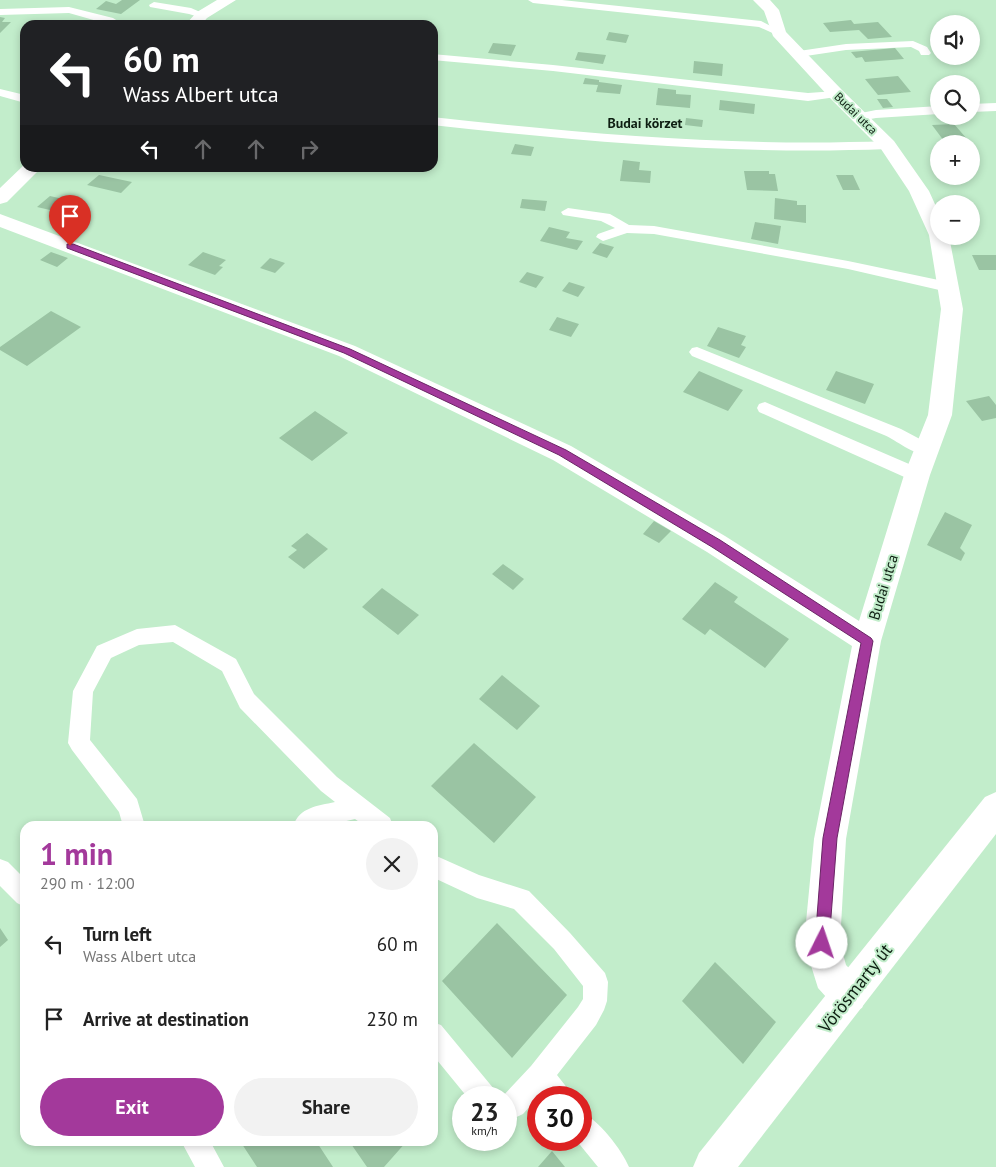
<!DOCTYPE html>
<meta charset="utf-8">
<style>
body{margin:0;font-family:"PT Sans",sans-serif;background:#f2f2f2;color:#222;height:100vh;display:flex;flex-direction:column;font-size:19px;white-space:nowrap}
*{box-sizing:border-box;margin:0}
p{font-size:16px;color:#767676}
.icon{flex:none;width:28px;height:28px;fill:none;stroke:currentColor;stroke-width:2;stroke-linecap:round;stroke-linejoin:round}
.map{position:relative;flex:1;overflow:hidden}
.sheet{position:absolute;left:20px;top:821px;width:418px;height:325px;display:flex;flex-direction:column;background:#fff;border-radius:15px;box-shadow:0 2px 8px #0003}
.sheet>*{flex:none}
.guide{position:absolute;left:20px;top:20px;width:418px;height:152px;border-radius:15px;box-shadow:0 2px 8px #0003;background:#202124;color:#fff;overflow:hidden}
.controls{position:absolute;left:930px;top:15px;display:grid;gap:10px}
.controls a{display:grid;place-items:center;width:50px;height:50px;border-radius:50%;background:#fff;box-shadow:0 2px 8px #0003;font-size:25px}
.speed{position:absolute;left:452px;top:1086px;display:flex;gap:10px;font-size:25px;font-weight:700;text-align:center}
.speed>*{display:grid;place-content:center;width:65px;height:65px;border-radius:50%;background:#fff;box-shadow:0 2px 8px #0003;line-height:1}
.speed small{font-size:12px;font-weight:400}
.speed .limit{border:8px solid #d22;background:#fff;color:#111}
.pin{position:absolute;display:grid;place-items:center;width:42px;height:42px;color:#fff;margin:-51px -21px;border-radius:50% 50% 50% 0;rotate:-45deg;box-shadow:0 0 5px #0007}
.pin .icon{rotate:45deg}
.me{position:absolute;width:55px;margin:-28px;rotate:4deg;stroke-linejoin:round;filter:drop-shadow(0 0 4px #0008)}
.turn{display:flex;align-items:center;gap:18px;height:105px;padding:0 20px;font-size:22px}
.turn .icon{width:65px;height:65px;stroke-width:2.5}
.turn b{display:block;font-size:35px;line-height:42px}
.lanes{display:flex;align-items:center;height:48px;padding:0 20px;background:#0003;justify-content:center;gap:25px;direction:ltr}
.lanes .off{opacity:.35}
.round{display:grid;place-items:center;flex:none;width:52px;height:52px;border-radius:26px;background:#f2f2f2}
.head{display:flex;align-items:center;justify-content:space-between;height:85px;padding:0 20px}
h1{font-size:30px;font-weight:700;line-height:38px;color:#a3399b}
.button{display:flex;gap:10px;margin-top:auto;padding:10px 20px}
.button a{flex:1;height:58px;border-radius:30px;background:#a3399b;color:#fff;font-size:20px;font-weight:700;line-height:58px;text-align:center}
.button a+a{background:#f2f2f2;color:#222}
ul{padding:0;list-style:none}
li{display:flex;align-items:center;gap:15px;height:75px;padding:0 20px}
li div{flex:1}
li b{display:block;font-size:19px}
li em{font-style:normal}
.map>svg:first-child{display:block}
</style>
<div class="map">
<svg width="996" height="1167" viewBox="0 0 996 1167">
<rect width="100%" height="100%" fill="#c2edcb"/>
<path fill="#9ac4a3" d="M122 0H140L121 14 96 9 106 1 116 4Z
M0 17 5 18 2 22H11L0 33Z
M851 20 854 24 878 22 892 37 868 39 859 30 830 32 823 23Z
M609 32 629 35 626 43 606 40Z
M493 43 516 45 511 56 488 53Z
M895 48 904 59 865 62 862 57 856 58 851 52Z
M578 52 606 55 603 64 575 60Z
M694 61 723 64 722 76 693 73Z
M898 76 911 92 878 95 865 79Z
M585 78 599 80V82L622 85 620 94 596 92 598 85 583 84Z
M658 88 676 90V94L691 95 690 108 656 105Z
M877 99H887L893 107 883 108Z
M720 100 755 104 754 114 719 110Z
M686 118 703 120 702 127 685 125Z
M954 124 967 139 944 141 932 125Z
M515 144 534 147 531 156 511 154Z
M623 160 640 162 639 170 651 171 650 183 620 181Z
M744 171H769V174H775L778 191 747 190Z
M99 175 132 182 121 193 87 185Z
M836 175H853L860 190H843Z
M50 196 76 202 63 213 37 207Z
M775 198 797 201V205H806V223L774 219Z
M522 199 547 201 545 211 520 208Z
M755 222 781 226 778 244 751 239Z
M549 227 570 232 566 238 583 241 577 250 540 241Z
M600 243 614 247 607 258 592 253Z
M51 252 68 258 57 267 40 260Z
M203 252 226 260 219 266 223 267 215 275 188 265Z
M972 255H996V270H979Z
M270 258 285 263 275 273 260 268Z
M527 272 544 277 536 288 519 282Z
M569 282 585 287 578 297 562 291Z
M51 311 81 327 27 366 0 350V347Z
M557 317 579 324 571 337 549 330Z
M718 327 746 336 741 345 746 347 739 358 707 346Z
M699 371 743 390 728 411 683 392Z
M836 371 874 384 865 404 826 390Z
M989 396 996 405V418L982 421 966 401Z
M315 411 348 433 312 461 279 438Z
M945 512 972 525 960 548 965 553 961 561 927 545Z
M654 521 671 531 659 543 643 534Z
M307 533 328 549 304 569 288 557 297 550 291 546Z
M503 564 524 579 513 590 492 574Z
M715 582 738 597 734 602 789 639 765 668 710 629 705 635 682 619Z
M382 588 419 615 398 635 362 607Z
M502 675 540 706 517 730 479 699Z
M474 743 536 797 494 843 431 786Z
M497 923 567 995 512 1058 442 981Z
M0 928 8 940 0 947Z
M715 962 776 1022 743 1064 682 1001Z
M240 1141H316L333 1167H257Z
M349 1141H407L384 1167H367Z
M552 1151 565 1167H538Z"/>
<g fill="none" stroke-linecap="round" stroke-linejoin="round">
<path fill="#fff" fill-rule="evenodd" d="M528 0H562L761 21 784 33 779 36 759 27 533 3Z
M154 2 191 8 207 15 202 18 189 14 150 7 149 5Z
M69 7 113 18 124 25H111L69 13 0 15V9Z
M913 41 927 47 931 53 929 55H921L919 51 911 47 846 50 799 57 793 54 799 51 846 44Z
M432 54 553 65 808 93 836 91 842 94 836 97 808 101 553 71 432 60Z
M0 89 25 95V103L0 96Z
M996 103V111L971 112V104Z
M939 106V114L876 118 860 121 854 117 856 114 876 110Z
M432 117C584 134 735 147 888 141L894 145 888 149C735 155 584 142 432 125Z
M568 208 610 214 629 225 654 226 848 261 948 282 953 284 955 287 953 290 948 292 848 269 654 234 627 233 603 241 596 237 598 234 615 228 601 221 563 215 561 212Z
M697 347 901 429 933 446 935 450 933 454C918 459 898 441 884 435 820 409 756 382 692 356L689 352 692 348Z
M765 402 923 470 926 475 923 480 917 482 911 480 759 412 757 408 759 404Z
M175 625 236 659 254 694 337 777 390 818 393 826H365L355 819 325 826H293C300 807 317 806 335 802L321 791 240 708 222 671 173 642 139 645 111 658 93 692 90 740 137 799 145 826H123L119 812 72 750 68 743 73 691 97 646 137 629Z
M432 854 479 875 529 891 570 933 605 973 608 982 607 1001 604 1010 596 1025 557 1075 568 1089 572 1098H542L540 1095 523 1114 506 1122V1098H501L531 1066 578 1007 583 999V986L554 949 514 909 477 898 432 877Z
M0 859 8 862 25 879V907L17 903 0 886Z
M432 1022 441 1025 494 1089 498 1098H468L432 1054Z
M581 1112C598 1119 622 1150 629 1167H598L576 1140H581Z
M181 1141H210L224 1167H195Z"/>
<path fill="#fff" fill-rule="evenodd" d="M217 0H236L207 18 201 25H185L197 12Z
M753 0H770L779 10 786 32 842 90 894 141 929 191 939 213V236H949L963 309 952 415 930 475 881 641 846 839 840 943 846 965 862 982 867 995 862 1008 849 1013 836 1008 818 988 804 943 814 839 852 646 707 552 553 460 339 356 0 227V214L355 346 571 446 725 536 859 621 904 475 928 415 941 309 929 235 909 191 881 149 830 98 773 36 764 11Z
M25 164V168H41L7 202 0 204V188Z"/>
<path fill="#fff" fill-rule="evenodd" d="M996 792V834L738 1167H693L699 1153 985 797Z"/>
</g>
<path fill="#a3399b" stroke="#6a2565" d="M67 244H73L350 349 566 450 720 540 871 638 873 641 837 838 829 943 827 948 822 950 817 948 815 943 823 838 861 643 712 547 559 455 344 353 67 248Z"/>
<g text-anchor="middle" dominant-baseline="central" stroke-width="4" stroke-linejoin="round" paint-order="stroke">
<g font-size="12" fill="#0e1e12" stroke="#c2edcb">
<text transform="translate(856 113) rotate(44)">Budai utca</text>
</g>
<g font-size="14" font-weight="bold" fill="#0e1e12" stroke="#c2edcb">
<text x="645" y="123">Budai körzet</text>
</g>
<g font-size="15" fill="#0e1e12" stroke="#c2edcb">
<text transform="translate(883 587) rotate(-73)">Budai utca</text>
</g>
<g font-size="18" fill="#0e1e12" stroke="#c2edcb">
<text transform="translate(855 988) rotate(-52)">Vörösmarty út</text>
</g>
</g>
</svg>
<div class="controls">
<a><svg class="icon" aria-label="sound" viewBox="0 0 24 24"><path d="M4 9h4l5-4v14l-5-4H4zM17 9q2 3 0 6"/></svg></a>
<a><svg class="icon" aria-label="search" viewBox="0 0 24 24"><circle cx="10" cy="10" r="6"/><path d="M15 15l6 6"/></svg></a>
<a>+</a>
<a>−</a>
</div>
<div class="speed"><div>23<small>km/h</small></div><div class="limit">30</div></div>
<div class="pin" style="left:70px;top:246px;background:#d93025"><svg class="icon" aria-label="arrive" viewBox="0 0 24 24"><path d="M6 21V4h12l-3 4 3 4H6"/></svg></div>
<svg class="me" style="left:822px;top:943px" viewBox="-20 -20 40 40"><circle r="19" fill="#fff"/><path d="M0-13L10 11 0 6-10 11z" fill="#a3399b"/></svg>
<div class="guide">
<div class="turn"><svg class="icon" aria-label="left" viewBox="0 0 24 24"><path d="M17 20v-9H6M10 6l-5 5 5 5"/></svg><div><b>60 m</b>Wass Albert utca</div></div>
<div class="lanes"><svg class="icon" aria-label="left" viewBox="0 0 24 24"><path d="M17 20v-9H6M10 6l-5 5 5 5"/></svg><svg class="icon off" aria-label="ahead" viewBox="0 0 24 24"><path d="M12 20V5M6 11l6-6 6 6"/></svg><svg class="icon off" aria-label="ahead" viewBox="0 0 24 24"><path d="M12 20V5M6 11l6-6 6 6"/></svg><svg class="icon off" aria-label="right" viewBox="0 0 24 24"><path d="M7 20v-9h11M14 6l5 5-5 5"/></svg></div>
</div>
<section class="sheet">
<div class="head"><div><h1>1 min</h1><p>290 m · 12:00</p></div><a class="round"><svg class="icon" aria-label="close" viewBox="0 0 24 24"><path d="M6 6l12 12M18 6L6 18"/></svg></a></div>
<ul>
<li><svg class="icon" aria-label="left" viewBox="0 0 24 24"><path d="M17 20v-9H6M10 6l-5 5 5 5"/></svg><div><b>Turn left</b><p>Wass Albert utca</p></div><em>60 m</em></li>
<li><svg class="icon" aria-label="arrive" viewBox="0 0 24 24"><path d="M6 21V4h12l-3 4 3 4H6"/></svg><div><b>Arrive at destination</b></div><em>230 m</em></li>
</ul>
<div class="button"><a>Exit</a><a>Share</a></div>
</section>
</div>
